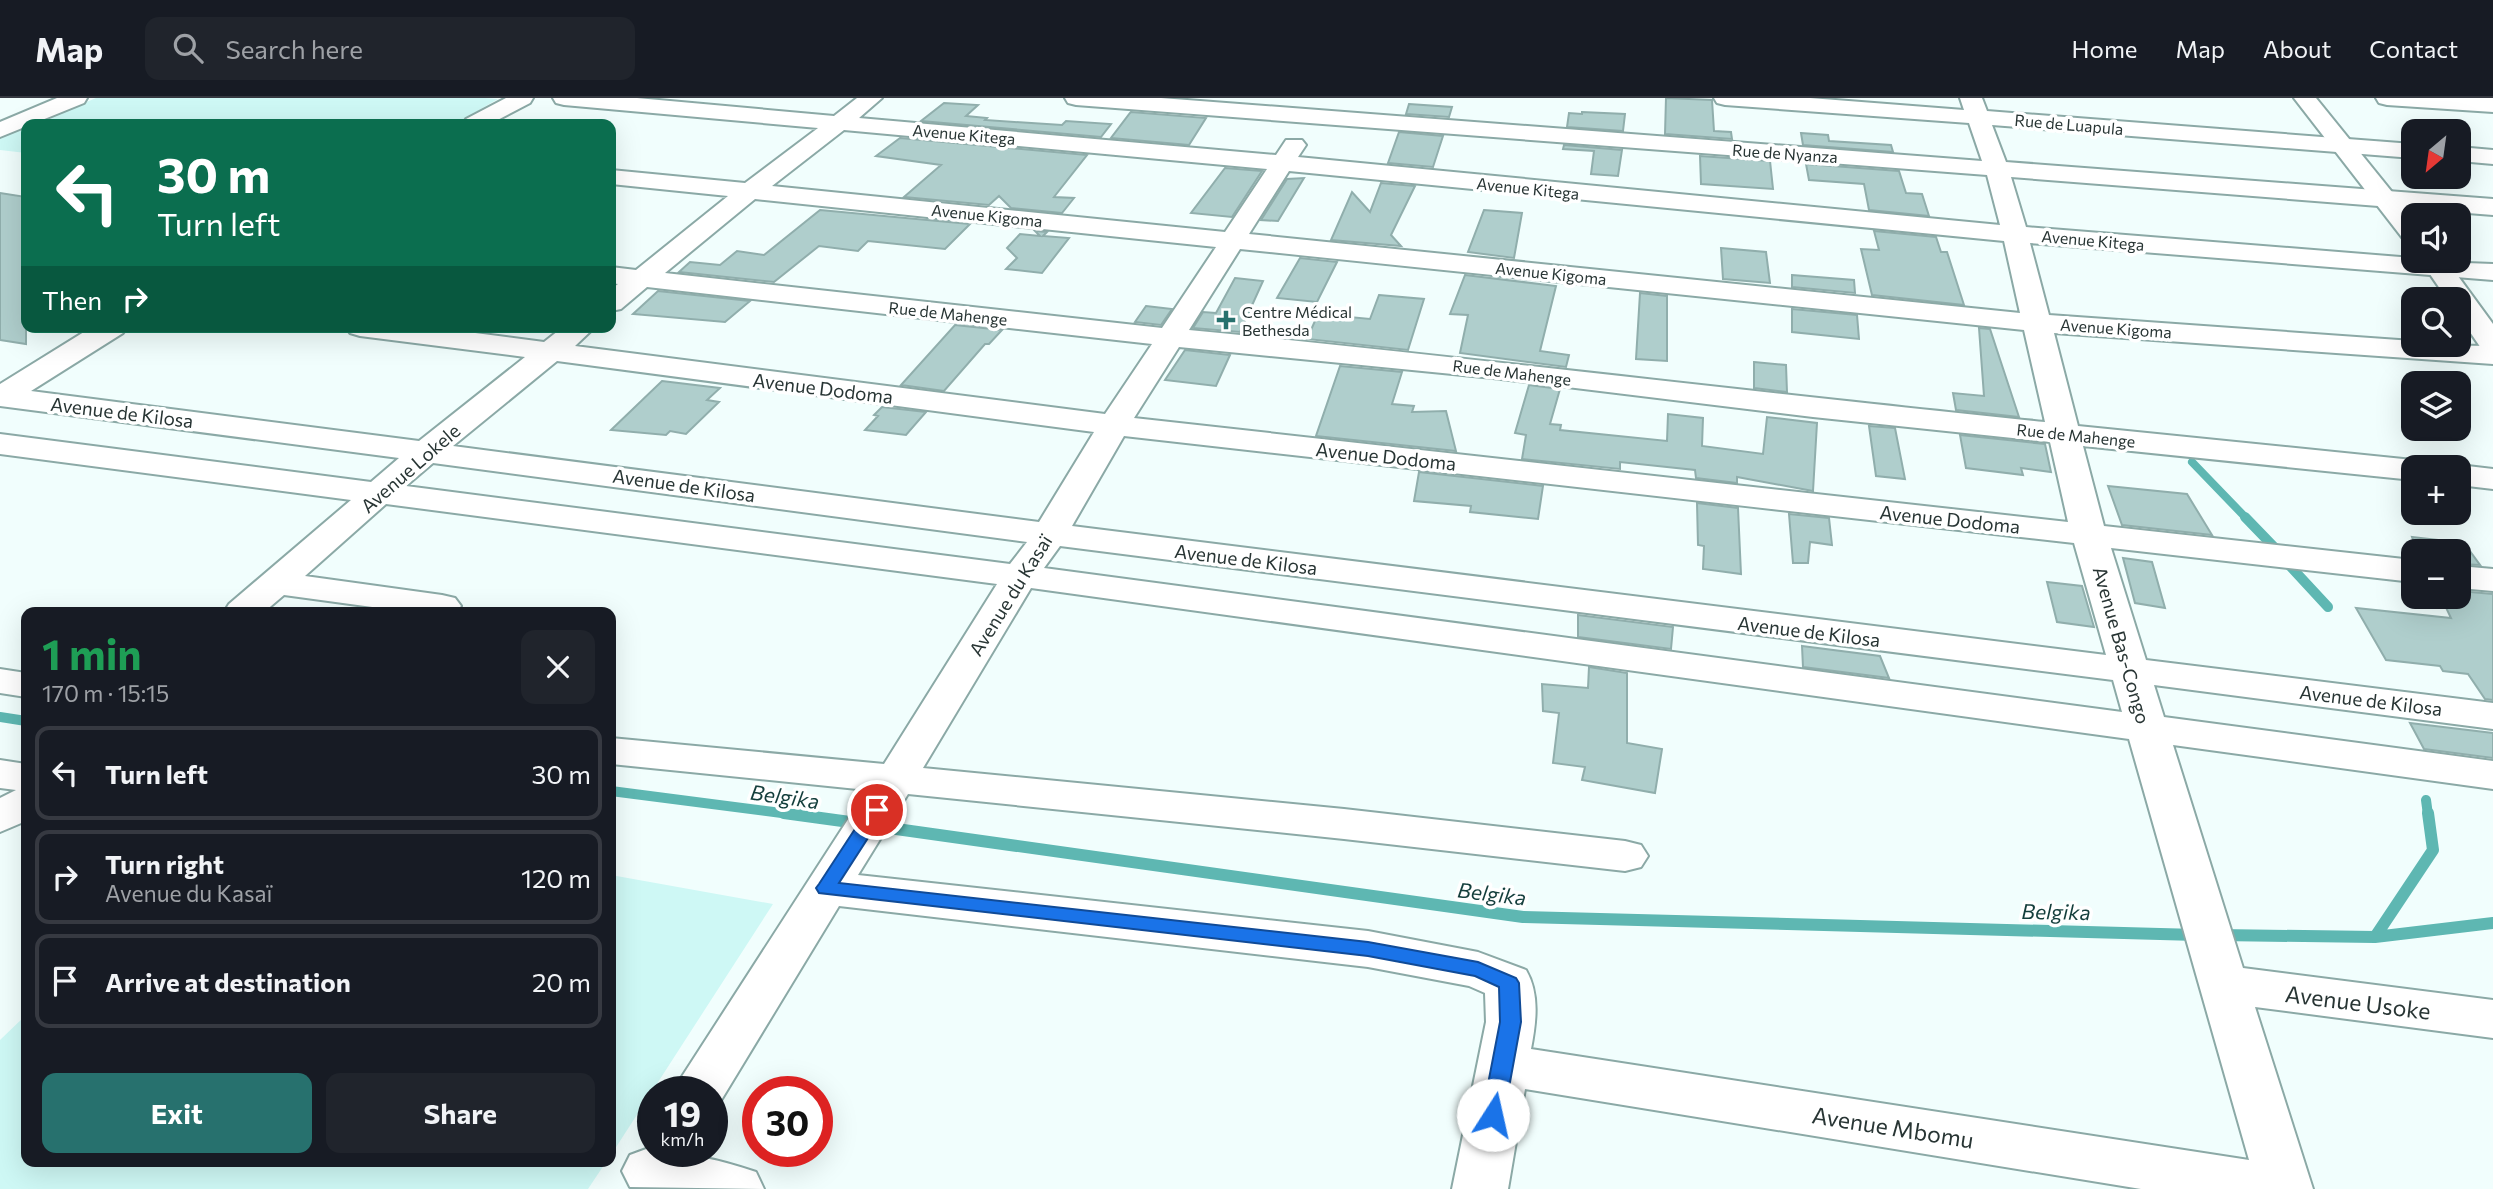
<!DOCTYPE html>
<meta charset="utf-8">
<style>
body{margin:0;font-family:Commissioner,sans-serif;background:#20242c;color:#f1f3f6;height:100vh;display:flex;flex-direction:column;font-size:26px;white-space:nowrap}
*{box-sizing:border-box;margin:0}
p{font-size:23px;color:#9ea1a6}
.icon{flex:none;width:38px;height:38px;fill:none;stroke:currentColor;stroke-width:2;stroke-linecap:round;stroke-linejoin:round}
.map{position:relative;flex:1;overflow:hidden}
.drawer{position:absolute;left:21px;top:509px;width:595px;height:560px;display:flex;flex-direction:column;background:#171b24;border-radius:14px;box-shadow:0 7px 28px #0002}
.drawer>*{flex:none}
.banner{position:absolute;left:21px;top:21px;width:595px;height:214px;border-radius:14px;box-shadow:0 7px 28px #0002;background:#0b6e4f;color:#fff;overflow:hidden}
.needle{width:46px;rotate:209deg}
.buttons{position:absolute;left:2401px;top:21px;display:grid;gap:14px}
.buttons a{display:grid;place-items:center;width:70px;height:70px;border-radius:14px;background:#171b24;box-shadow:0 7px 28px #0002;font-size:35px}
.speed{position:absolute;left:637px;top:978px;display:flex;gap:14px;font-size:35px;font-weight:700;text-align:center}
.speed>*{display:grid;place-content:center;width:91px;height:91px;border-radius:50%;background:#171b24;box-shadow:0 7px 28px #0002;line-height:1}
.speed small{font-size:18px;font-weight:400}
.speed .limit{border:10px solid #d22;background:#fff;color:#111}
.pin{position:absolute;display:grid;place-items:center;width:60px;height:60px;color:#fff;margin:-30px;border:4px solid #fff;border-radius:50%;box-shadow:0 2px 7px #0007}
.me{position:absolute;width:77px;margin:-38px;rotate:10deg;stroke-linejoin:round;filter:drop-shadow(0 0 5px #0008)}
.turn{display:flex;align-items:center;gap:24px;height:147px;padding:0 21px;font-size:32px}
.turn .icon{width:91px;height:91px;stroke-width:2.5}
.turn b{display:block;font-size:49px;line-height:60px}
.then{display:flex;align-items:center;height:66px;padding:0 21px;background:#0003;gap:14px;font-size:26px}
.round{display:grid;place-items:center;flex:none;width:74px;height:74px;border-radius:14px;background:#20242c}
.head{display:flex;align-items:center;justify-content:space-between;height:119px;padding:0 21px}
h1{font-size:42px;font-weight:700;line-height:52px;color:#1e9e55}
.cta{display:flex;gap:14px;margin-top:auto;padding:14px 21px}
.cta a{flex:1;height:80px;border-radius:14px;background:#27716e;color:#fff;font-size:28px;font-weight:700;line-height:80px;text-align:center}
.cta a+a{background:#20242c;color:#f1f3f6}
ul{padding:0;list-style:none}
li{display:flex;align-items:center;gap:21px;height:94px;margin:0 14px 10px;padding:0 7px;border:4px solid #363941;border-radius:14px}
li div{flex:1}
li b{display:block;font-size:26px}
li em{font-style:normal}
header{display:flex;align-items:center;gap:42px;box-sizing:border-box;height:98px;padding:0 35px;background:#171b24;border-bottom:2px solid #363941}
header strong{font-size:33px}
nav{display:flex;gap:38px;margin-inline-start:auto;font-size:24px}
.search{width:490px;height:63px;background:#20242c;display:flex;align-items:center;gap:18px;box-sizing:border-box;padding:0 24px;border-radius:14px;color:#9ea1a6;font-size:26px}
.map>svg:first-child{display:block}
</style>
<header>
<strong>Map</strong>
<div class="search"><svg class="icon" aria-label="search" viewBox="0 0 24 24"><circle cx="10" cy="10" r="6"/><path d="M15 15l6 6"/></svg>Search here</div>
<nav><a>Home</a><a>Map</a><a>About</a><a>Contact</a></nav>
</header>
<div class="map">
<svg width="2493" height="1091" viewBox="0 0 2493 1091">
<rect width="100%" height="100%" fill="#f1fefd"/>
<path fill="#cef8f5" d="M96 0H485L498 1 455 26H34Z
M26 29V55L0 52V40Z
M611 777 773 806 611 1057Z
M26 917V1064H606L588 1091H0V942Z"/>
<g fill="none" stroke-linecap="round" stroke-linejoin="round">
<path stroke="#5eb7b2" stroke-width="8" d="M2192 364 2247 421"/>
<path stroke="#5eb7b2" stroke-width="10" d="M2245 419 2274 449
M2289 467 2328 509
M0 619 26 623
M611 693 797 717
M2426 702 2428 717"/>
<path stroke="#5eb7b2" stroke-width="12" d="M784 715 857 725
M875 728 1523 819 2197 837
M2219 837 2375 839 2493 825
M2375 839 2433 752 2428 715"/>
</g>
<path fill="#afcecc" stroke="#90aeac" stroke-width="2" d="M1666 0 1712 2 1714 33 1731 34 1732 41 1665 36Z
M944 5 978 7 966 18 987 20 985 22 1062 27 1066 23 1111 26 1101 39 921 23Z
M1409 6 1452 9 1449 19 1406 16Z
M1582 14 1625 16 1623 33 1567 29 1569 15 1582 16Z
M1130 15 1131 14 1206 20 1189 47 1111 40Z
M1399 34 1443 38 1433 69 1388 65Z
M1801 35 1828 37 1829 43 1891 47 1893 54 1803 47Z
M900 40 1087 57 1054 99 1074 100 1062 115 1011 110 999 98 989 107 904 99 941 67 876 58Z
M1564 47 1622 52 1618 78 1591 76 1594 53 1563 51Z
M1700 58 1770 63 1773 91 1701 86Z
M1806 66 1899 73 1906 95 1922 96 1929 118 1869 112 1864 86 1809 82Z
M1225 70 1262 73 1232 119 1191 115Z
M1304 80 1278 123 1261 122 1287 81Z
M1381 85 1415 88 1391 137 1401 148 1331 142 1352 94 1370 114Z
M0 95 26 99V246L0 242Z
M820 112 970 126 945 151 868 143 858 153 819 148 774 184 679 174 690 164 720 167 737 153 764 157Z
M1484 112 1522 115 1514 160 1468 154Z
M1035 133 1047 134 1043 138 1069 140 1042 175 1006 171 1017 160 1007 150 1020 136 1040 138Z
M1874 133 1936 139 1941 154H1947L1964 207 1872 197 1861 151 1879 152Z
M1721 150 1766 154 1770 185 1723 181Z
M1300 160 1337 164 1317 204 1277 200Z
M1465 177 1556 188 1540 253 1569 257 1566 269 1460 255 1468 217 1450 216Z
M1792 177 1854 182 1855 195 1792 189Z
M1235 180 1263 183 1240 234 1193 230 1203 214 1216 215Z
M658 193 750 203 725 224 633 216Z
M1640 195 1667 198V263L1636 261Z
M1379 197 1424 201 1408 252 1307 241 1318 216 1370 221Z
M1146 208 1172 211 1161 227 1135 224Z
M1792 211 1857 217 1859 241 1792 234Z
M955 227 1002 232 989 246H985L944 293 901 287Z
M1979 230 1990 231 2019 319 1956 312 1953 295 1984 298Z
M1185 252 1230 257 1216 288 1165 282Z
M1754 264 1786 267 1787 294 1754 290Z
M1340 268 1402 274 1392 306 1414 308 1412 314 1446 313 1456 353 1316 338Z
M662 283 720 290 707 302 719 304 686 336 670 333 666 337 611 332Z
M1529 287 1560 291 1550 326 1561 327 1560 332 1667 343 1668 316 1703 320 1702 348 1763 356 1767 319 1817 325 1813 393 1737 379V385L1696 380 1695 372 1620 364V371L1522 361 1526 337 1515 335Z
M882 309 926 314 906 337 865 332 878 318 874 317Z
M1869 328 1895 330 1905 381 1876 378Z
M1960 337 2045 346 2051 374 2021 370 2023 377 1966 370Z
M1419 374 1543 388 1538 421 1470 414 1471 408 1414 403Z
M2108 388 2187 396 2212 437 2122 427Z
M1697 405 1738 410 1741 476 1703 471 1704 448 1698 447Z
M1789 416 1829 420 1832 447 1810 444 1808 465H1793Z
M2412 439 2464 445 2480 467 2459 466V453H2417Z
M2123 460 2152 464 2165 510 2135 505Z
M2047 484 2082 488 2094 529 2057 524Z
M2459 493 2493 496V602L2485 601 2468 576 2443 573 2440 568 2386 562 2356 510 2451 520 2441 499H2459Z
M1578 517 1673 529 1671 551 1578 539Z
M1802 548 1880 558 1889 580 1803 569Z
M1589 569 1627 575V645L1662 651 1655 695 1582 682 1585 669 1553 665 1559 615 1543 613 1542 586 1588 590Z
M2410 625 2493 635V660L2424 651Z"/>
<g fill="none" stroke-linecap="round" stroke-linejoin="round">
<defs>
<path id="minor" d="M57 0H87L84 5 0 39V24Z
M506 0H533L530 5 490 26H463L466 21Z
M553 0H637L834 18 857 0H882L859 20 1276 57 1286 42H1302L1306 47 1298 59 2000 127 1987 77 1076 7 1068 5 1065 0H1161L1982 63 1969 25 1725 7 1717 5 1714 0H1810L1964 12 1960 0H1982L1987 13 2413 46V60L1992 27 2006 64 2493 101V117L2011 79 2026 129 2413 160V163L2493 166V182L2030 145 2049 217 2413 243V247L2493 248V266L2054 235 2078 328 2413 362 2425 365 2428 369H2413V382L2083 348 2104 428 2413 462V484L2111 450 2146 562 2493 605V631L2154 587 2164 619 2493 663V691L2173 647 2243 870 2493 902V940L2255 909 2313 1091H2141L1525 991 1508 1091H1452L1486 924 1485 895 1469 888 1368 869 839 808 717 1009 712 1010V994H672L867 692 611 666V640L884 666 997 486 386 406 305 478 442 497 455 500 461 508 456 514H409L284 497 264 514H224L229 506 351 402 0 356V336L371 384 399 360 0 308V286L92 229H127L123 235 31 293 419 343 525 259 360 238 350 235 346 229H429L544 244 563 229H595L575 248 1105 316 1152 246 647 189 621 211 611 213V191L618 186 611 185V169L636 172 728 98 611 86V72L745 85 818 30 564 7 556 5ZM844 32 1267 71 1225 134 772 88ZM1289 73 2004 143 2020 215 1249 136ZM755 101 1216 149 1162 230 665 175ZM1240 151 2024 232 2045 324C1760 295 1475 260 1189 232ZM1179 249 1493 280 1813 319 2050 344 2068 424 1134 320ZM557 263 1094 334 1039 424 453 348ZM1124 338 2074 445 2106 557 1072 428ZM433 365 1027 444 1010 466 406 388ZM1060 448 2113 582 2122 614 1044 470ZM1031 490 2129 641 2249 1062 1531 951C1536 925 1540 896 1526 872L1478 854 1368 833 858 777 908 696 1344 741 1625 773 1641 769 1648 758 1641 747 1625 743 1344 711 923 670Z
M2376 0H2493V14L2387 7 2379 5Z
M2459 49 2493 52V66L2459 63Z
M2459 367 2493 371V391L2459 387V369H2450Z
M2459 468 2493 471V493L2459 490Z
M0 571 26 575V599L0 595Z
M0 662 26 666V723L0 734V700L16 692 0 690Z
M649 1050 653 1054C686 1054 724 1063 756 1074L764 1091 630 1089 622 1073 630 1057Z"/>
<path id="major" d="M2294 0H2316L2413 120V145L2404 142Z
M2421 163H2447L2493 226V256L2483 253 2459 218V201H2447Z"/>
</defs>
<use href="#minor" stroke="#8ba9a6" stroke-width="4"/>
<use href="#major" stroke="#8ba9a6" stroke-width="4"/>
<use href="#minor" fill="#fff" fill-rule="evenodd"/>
<use href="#major" fill="#fff" fill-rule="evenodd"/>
</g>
<path fill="#1a73e8" stroke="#114b97" stroke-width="2" d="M877 706 886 712 839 785 1368 844 1478 864 1516 880 1519 885 1521 924 1504 1017 1501 1023 1493 1025 1485 1023 1482 1017 1500 924 1499 889 1475 878 1368 858 819 795 816 790 819 786 870 708Z"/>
<path fill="#27716e" stroke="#fff" stroke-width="2.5" d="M1222.5 211.5h7v7h7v7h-7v7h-7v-7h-7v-7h7z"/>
<g text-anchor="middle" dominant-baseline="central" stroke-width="7" stroke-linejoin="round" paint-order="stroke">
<g font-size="16" fill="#283534" stroke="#fff">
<text transform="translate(2069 26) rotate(5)">Rue de Luapula</text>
<text transform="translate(964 36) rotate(5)">Avenue Kitega</text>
<text transform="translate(1785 55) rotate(4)">Rue de Nyanza</text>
<text transform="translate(1528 90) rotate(6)">Avenue Kitega</text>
<text transform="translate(987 117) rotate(6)">Avenue Kigoma</text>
<text transform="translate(2093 142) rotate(5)">Avenue Kitega</text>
<text transform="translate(1551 175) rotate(6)">Avenue Kigoma</text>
<text transform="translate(948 215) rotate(6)">Rue de Mahenge</text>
<text transform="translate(2116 230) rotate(4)">Avenue Kigoma</text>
<text transform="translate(1512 274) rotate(7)">Rue de Mahenge</text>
<text transform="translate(2076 337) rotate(6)">Rue de Mahenge</text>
</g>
<g font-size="16" fill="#283534" stroke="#fff" text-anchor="start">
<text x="1242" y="213">Centre Médical<tspan x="1242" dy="18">Bethesda</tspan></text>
</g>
<g font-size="19" fill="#283534" stroke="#fff">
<text transform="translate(823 290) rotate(7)">Avenue Dodoma</text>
<text transform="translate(122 314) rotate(7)">Avenue de Kilosa</text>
<text transform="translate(1386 358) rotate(6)">Avenue Dodoma</text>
<text transform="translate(410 370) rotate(-41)">Avenue Lokele</text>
<text transform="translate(684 387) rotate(8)">Avenue de Kilosa</text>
<text transform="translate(1950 421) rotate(6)">Avenue Dodoma</text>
<text transform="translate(1246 461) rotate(7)">Avenue de Kilosa</text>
<text transform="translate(1010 497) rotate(-58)">Avenue du Kasaï</text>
<text transform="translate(1809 533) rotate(7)">Avenue de Kilosa</text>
<text transform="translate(2122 547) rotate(74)">Avenue Bas-Congo</text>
<text transform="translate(2371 602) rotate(7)">Avenue de Kilosa</text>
</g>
<g font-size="21" font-style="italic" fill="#143e3c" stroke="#fff">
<text transform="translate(785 698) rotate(8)">Belgika</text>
<text transform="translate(1492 795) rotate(7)">Belgika</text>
<text transform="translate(2056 813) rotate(1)">Belgika</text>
</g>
<g font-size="23" fill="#283534" stroke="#fff">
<text transform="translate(2358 904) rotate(7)">Avenue Usoke</text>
<text transform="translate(1893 1029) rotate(9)">Avenue Mbomu</text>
</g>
</g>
</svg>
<div class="buttons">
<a><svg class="needle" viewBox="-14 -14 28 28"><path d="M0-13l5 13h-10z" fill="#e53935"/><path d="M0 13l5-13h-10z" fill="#9ea1a6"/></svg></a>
<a><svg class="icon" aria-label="sound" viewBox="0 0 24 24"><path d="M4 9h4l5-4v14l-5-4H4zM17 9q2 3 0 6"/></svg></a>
<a><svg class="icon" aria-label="search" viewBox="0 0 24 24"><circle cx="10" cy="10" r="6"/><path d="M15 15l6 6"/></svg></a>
<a><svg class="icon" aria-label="layers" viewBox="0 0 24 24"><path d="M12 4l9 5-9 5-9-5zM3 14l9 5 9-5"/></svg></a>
<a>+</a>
<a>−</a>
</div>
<div class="speed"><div>19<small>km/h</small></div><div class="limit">30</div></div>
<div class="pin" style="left:877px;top:712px;background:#d93025"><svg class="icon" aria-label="arrive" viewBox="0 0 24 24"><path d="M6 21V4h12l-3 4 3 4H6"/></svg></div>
<svg class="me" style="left:1493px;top:1017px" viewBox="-20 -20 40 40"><circle r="19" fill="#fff"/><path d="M0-13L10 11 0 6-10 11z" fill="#1a73e8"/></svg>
<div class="banner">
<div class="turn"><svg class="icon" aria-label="left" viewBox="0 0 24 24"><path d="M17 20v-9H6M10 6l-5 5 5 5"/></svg><div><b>30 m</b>Turn left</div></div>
<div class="then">Then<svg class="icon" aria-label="right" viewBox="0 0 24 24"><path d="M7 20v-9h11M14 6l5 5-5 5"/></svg></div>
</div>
<section class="drawer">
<div class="head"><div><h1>1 min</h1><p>170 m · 15:15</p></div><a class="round"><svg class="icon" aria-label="close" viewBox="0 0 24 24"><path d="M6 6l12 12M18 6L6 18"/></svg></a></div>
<ul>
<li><svg class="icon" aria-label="left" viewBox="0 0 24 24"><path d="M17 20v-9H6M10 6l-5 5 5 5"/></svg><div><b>Turn left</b></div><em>30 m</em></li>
<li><svg class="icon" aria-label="right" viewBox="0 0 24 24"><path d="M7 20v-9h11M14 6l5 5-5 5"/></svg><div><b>Turn right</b><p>Avenue du Kasaï</p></div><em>120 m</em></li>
<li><svg class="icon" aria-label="arrive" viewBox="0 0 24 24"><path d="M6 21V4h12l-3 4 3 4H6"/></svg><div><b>Arrive at destination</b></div><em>20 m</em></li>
</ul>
<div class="cta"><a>Exit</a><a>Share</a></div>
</section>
</div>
